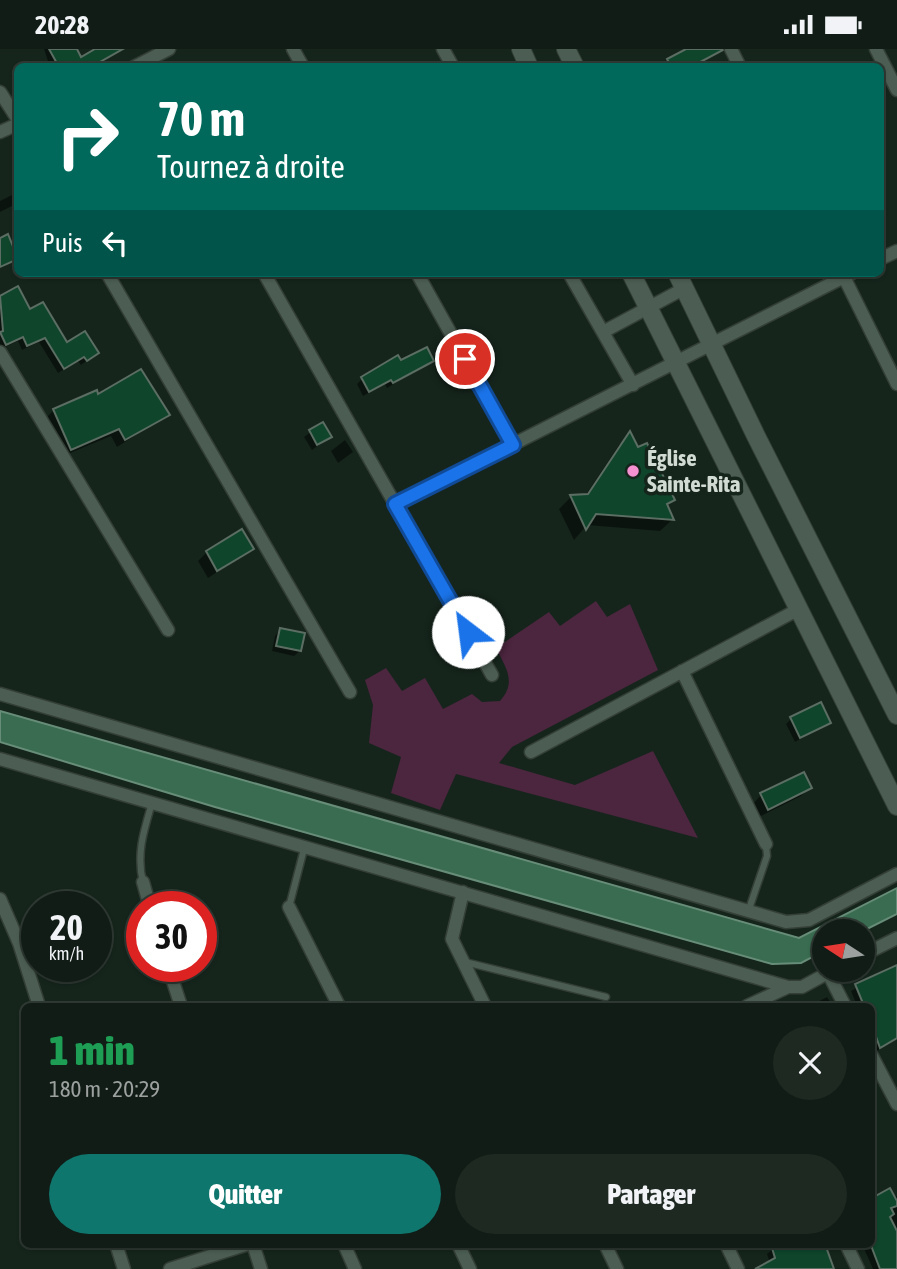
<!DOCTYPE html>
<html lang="fr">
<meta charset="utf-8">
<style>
body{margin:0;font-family:"Asap Condensed",sans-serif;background:#1e2922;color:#f1f3f6;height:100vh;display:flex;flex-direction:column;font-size:26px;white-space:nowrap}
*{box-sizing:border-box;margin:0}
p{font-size:23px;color:#9ca1a0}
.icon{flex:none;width:38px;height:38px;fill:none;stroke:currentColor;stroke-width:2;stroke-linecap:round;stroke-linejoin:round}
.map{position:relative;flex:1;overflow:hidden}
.side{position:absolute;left:21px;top:954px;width:854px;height:245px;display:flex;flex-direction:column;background:#101c15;border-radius:10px;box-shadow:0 2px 5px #0004,0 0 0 2px #303a34}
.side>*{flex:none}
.guide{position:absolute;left:14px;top:14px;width:870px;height:214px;border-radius:10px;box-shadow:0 2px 5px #0004,0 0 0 2px #303a34;background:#00695c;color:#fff;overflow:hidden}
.needle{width:46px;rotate:282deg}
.buttons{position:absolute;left:812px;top:870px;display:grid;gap:14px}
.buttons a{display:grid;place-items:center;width:63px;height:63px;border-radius:50%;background:#101c15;box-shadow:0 2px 5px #0004,0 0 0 2px #303a34;font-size:35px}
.speed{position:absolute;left:21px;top:842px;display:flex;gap:14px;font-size:35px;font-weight:700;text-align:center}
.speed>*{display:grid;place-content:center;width:91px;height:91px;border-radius:50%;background:#101c15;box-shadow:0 2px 5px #0004,0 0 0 2px #303a34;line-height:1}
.speed small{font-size:18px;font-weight:400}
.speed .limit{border:10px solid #d22;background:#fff;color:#111}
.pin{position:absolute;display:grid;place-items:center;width:60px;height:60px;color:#fff;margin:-30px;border:4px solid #fff;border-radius:50%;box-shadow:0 2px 7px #0007}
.me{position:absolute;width:77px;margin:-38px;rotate:330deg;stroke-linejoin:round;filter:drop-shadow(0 0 5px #0008)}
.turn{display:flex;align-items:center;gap:24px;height:147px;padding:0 28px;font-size:32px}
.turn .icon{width:91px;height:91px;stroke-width:2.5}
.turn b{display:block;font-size:49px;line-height:60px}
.then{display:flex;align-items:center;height:66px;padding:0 28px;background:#0003;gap:14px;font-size:26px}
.round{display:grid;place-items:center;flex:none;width:74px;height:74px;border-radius:37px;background:#1e2922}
.overview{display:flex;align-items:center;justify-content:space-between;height:119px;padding:0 28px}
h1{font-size:42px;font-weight:800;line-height:52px;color:#1e9e55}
.cta{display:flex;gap:14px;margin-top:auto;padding:14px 28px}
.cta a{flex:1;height:80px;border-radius:42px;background:#0f766e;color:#fff;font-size:28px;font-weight:800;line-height:80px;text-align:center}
.cta a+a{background:#1e2922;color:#f1f3f6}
.status{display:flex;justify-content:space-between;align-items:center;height:49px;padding:0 35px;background:#101c15;direction:ltr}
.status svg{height:19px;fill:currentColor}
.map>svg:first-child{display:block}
</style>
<div class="status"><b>20:28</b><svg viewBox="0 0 49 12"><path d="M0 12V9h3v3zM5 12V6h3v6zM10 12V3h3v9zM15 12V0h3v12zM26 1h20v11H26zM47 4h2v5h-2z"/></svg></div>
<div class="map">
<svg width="897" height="1220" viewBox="0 0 897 1220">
<rect width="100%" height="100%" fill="#15251c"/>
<path fill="#4c253e" d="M596 552 607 568 630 555 658 621 512 698 499 714 575 736 653 702 698 789 456 725 440 761 391 744 401 708 369 694 373 656 365 631 386 619 402 642 425 629 443 660 472 645 482 653 500 652C517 633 506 619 496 599L549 563 560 577Z"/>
<path fill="#396c50" stroke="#678d78" stroke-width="2" d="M0 662 799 889 897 839V865L863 882H824V902L801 914 772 915 215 758 0 693Z"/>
<path fill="#0007" d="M44 0H75L80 10 103 0 107 8 95 18H50Z
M689 0H705L709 7 693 18H663L668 11Z
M18 143V154L0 163V152Z
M17 240 29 262 66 296 97 304 81 316 78 312 58 324 39 293 22 301 18 292 0 300V249Z
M432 311 387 339 385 335 363 347 357 335 362 330 400 314Z
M96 343 97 347 167 366 117 398 111 387 63 407 46 369 54 361Z
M322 375 330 388 312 401 304 388Z
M630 385 637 401 673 450 666 457 672 471 660 482 587 476 574 491 559 460 571 448 585 447 619 396Z
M345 391 353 403 338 414 331 402Z
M252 500 208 529 198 512 207 503Z
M280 581 300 602 294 607 272 602 275 587Z
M792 669 829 673 795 693 786 675Z
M810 738 801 747 759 768 753 755 761 746Z
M897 917V989L875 1003 872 994V957H857L851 942Z
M827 948 833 957H810Z
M897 1147V1220H873L862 1195H872V1148L873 1150Z
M779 1195H826L824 1197 832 1220H772L767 1205Z"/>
<path fill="#0e452b" stroke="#5c6e63" stroke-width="2" d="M49 0H77L81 8 95 0H123L91 18H59Z
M686 0H722L723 1 691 18H671L667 10Z
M8 185 18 210 0 218V189Z
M18 237 30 260 43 253 67 293 85 282 99 304 87 312 84 308 64 320 45 289 27 297 23 288 6 296 0 283 3 282 0 247Z
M427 298 434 312 393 334 391 331 369 343 361 328 398 306 401 311Z
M141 320 170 366 125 391 119 380 71 401 53 360 97 341 98 345Z
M323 373 332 388 317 396 309 381Z
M630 382 638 398 647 394 675 451 667 455 674 471 596 465 586 481 570 446 588 445Z
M242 480 254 500 217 522 206 502Z
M280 579 305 584 301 602 276 597Z
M821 653 831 674 800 689 790 668Z
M804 723 812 739 768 761 760 744Z
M897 916V989L880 999 872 976V957H864L855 935Z
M890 1139 897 1152V1157L891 1159 894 1165 890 1168 897 1182V1220H880L872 1199V1149Z
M776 1195H825L834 1220H755L775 1209 772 1199Z"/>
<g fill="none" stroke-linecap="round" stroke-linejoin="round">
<defs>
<path id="lane" d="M143 833C136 805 144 781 152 754
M289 858 304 800
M748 863 767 807 766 795
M465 913 606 948"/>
<path id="street" d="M293 0 303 18
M443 0 453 18
M731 0 740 18
M876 0 897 41
M134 18 169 0
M0 43 18 71
M0 83 18 75
M880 210 897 202
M107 224 350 643
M264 224 492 626
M417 224 513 396
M569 224 633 336
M842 224 897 335
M603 283 685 239
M0 303 168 581
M395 455 852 224
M682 622 766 795
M0 645 786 873 809 871 897 825
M531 703 799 560
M0 710 788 938H802L835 920
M143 833 150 858
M463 843 452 890 485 957
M0 850 19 894 39 957
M289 858 339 957
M863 906 897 889
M168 917 181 957
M828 924 845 957
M747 957 788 938
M872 1007 897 1055
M116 1195 124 1220
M253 1195 261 1220
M344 1195 355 1220
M458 1195 470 1220
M605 1195 617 1220
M726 1195 738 1220
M846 1195 858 1220
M170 1220 248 1195"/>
<path id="secondary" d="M521 0 529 18
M566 0 575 18
M631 224 897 757
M677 224 756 387 897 666"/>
</defs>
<use href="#lane" stroke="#343f37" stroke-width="9"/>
<use href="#street" stroke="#343f37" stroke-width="15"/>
<use href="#secondary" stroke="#343f37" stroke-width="20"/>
<use href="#lane" stroke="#4c5e53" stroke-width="6"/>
<use href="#street" stroke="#4c5e53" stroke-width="12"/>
<use href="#secondary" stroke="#4c5e53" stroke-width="18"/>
</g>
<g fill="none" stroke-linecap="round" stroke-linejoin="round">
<defs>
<path id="route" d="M465 310 513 396 395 455 468 583"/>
</defs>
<use href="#route" stroke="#114b97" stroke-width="18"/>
<use href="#route" stroke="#1a73e8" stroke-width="12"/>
</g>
<circle fill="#f590d1" stroke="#15251c" stroke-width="2.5" cx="633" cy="422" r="7"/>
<g text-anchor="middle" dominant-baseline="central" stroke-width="7" stroke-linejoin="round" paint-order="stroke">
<g font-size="23" font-weight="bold" fill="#d1dbd4" stroke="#15251c" text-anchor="start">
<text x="647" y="409">Église<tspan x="647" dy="26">Sainte-Rita</tspan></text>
</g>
</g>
</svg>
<div class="buttons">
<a><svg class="needle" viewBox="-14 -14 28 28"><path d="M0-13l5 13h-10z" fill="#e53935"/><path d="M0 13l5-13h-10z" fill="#9ca1a0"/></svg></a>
</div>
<div class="speed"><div>20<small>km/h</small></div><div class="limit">30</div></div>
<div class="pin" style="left:465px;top:310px;background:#d93025"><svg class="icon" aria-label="arrive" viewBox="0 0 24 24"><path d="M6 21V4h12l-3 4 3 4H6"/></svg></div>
<svg class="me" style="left:468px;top:583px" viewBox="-20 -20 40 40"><circle r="19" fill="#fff"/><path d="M0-13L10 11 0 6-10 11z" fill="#1a73e8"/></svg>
<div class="guide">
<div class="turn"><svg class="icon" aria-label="right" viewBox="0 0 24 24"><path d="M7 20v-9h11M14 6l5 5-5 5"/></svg><div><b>70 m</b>Tournez à droite</div></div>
<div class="then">Puis<svg class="icon" aria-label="left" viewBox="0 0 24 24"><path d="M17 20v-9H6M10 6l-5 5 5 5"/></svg></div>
</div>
<section class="side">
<div class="overview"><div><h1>1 min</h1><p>180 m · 20:29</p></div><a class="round"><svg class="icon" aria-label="close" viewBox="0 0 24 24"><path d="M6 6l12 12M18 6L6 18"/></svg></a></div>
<div class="cta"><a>Quitter</a><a>Partager</a></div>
</section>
</div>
